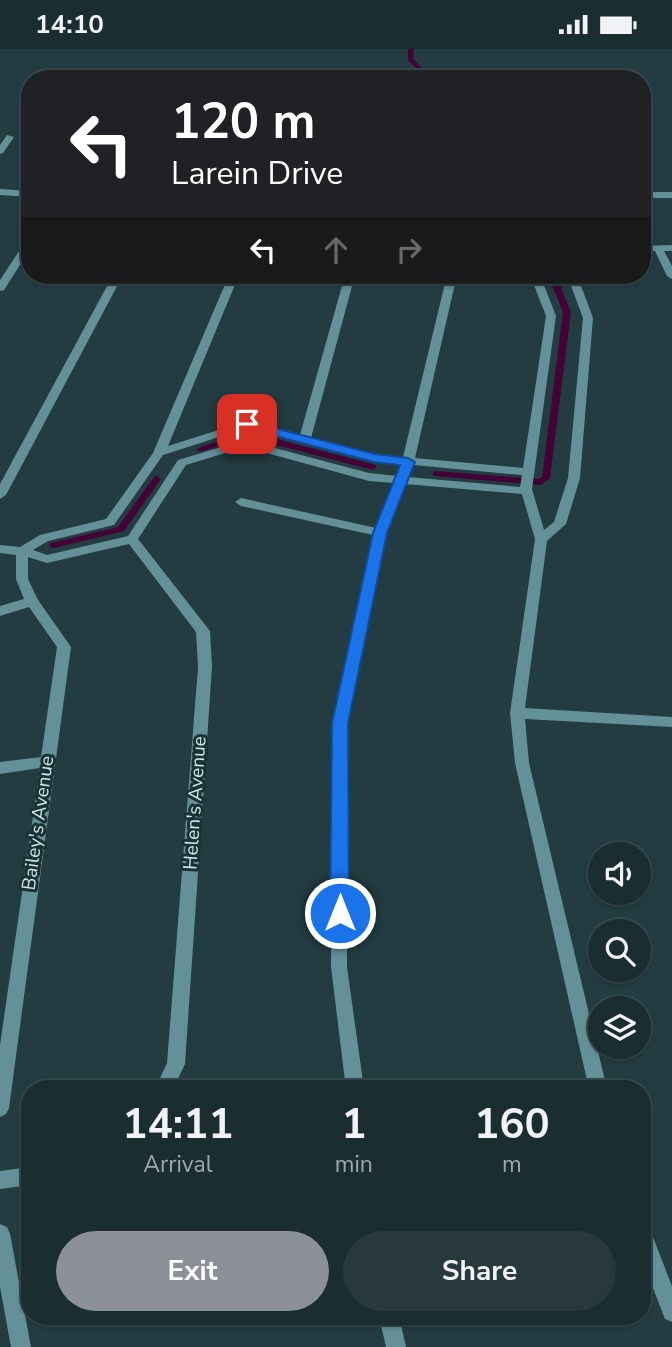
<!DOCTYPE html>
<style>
body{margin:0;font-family:"Nunito Sans",sans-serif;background:#27393d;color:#f1f3f6;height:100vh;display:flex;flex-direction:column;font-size:26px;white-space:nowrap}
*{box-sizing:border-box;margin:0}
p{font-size:23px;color:#9fa8ab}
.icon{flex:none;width:38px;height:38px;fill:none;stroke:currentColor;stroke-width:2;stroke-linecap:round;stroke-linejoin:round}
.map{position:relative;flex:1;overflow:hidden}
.side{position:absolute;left:21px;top:1031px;width:630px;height:245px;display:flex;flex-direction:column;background:#1a2d31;border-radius:28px;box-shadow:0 2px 5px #0004,0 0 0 2px #38494d}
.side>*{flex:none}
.hud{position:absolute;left:21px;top:21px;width:630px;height:214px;border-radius:28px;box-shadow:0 2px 5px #0004,0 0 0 2px #38494d;background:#202124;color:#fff;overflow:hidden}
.fabs{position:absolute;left:588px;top:793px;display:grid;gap:14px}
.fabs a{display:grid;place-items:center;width:63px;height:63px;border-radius:50%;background:#1a2d31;box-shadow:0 2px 5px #0004,0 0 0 2px #38494d;font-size:35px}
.pin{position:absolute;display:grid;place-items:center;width:60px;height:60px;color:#fff;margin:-30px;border-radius:14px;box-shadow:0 4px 10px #0006}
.me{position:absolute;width:77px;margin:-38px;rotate:0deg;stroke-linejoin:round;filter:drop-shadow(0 0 5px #0008)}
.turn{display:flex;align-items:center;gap:24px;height:147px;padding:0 35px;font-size:32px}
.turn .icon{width:91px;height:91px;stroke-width:2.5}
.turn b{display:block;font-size:49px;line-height:60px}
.lanes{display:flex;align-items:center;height:66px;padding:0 35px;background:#0003;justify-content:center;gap:35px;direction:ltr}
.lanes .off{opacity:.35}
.eta{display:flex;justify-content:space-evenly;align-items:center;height:119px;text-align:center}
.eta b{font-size:42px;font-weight:700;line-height:49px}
.primary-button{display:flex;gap:14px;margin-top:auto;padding:14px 35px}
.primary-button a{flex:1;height:80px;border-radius:42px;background:#8c9099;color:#fff;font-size:28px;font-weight:700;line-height:80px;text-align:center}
.primary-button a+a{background:#27393d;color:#f1f3f6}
.status{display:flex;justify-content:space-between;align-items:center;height:49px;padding:0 35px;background:#1a2d31;direction:ltr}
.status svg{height:19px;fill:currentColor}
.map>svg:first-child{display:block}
</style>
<div class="status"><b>14:10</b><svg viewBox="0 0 49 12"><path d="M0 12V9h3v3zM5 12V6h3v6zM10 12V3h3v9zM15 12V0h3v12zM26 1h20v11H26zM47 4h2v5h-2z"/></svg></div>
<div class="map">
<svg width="672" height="1298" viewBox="0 0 672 1298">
<rect width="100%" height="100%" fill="#233c41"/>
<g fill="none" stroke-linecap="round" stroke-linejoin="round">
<path fill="#430337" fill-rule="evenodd" d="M408 0H414L413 10 433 30H426L408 11Z
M548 226H556L571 263 550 429 541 436 433 427V423L436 422 539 430 542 428 563 263Z
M245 382 376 416 377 418 373 421 245 388 200 403 196 400Z
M157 427 161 430 124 482 54 499 51 498 49 496 51 494 118 478 154 428Z"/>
<path fill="#649098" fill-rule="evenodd" d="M7 86 14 88 3 104 0 105V96Z
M0 140 30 142V148L0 146Z
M642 143H672V149H642Z
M30 189V200L4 241 0 242V231L27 190Z
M672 196V202H664L672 217V230L667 227 655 202 642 203V197Z
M113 226H123L6 446 0 450V435Z
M229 226H239L168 397 247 372 300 386 345 226H355L311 389 374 406 403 408 447 226H457L415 409 523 419 546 267 530 226H540L556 267 532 440 544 481 554 473 568 429 583 269 567 226H577L593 269 580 429 566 475 547 492 525 659 672 668V678L525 670 529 714 607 1040H589L515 714 510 664 535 490 522 445 405 435 386 484 347 674V918L364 1040H346L331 918 333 674 373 486 241 457 235 453 241 449 376 479 394 434 369 432 245 398 186 416 138 490 210 582 212 618 185 1015 173 1040H155L167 1014 198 618 196 583 129 495 47 514 28 508V530L38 551 71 598 9 1059 6 1065 0 1068V996L40 719 0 725V713L41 708 57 598 29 558 0 567V557L24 550 16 530V506L0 504V496L20 498 40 486 106 470 153 404ZM247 379 374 413 401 415 397 427 369 424 245 391 178 411 128 487 47 506 33 501 48 492 114 476 163 406ZM413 416 522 426 520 438 408 428Z
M30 1118V1136L0 1140V1122Z
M0 1175 7 1178 10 1185 31 1298H11L0 1238Z
M642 1175 649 1178 672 1237V1273L665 1270 642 1211Z
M379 1267H399L406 1298H386Z"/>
</g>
<path fill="#1a73e8" stroke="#114b97" stroke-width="2" d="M247 372 375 405 408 409 415 413 387 484 348 674 349 864 346 869 340 871 333 869 330 864 332 674 373 484 400 416 374 413 242 378 240 375Z"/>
<g text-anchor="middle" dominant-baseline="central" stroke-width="6" stroke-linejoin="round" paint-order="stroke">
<g font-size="19" fill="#d4e3e5" stroke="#193236">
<text transform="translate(195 754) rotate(-86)">Helen's Avenue</text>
<text transform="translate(38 774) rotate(-82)">Bailey's Avenue</text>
</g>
</g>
</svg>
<div class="fabs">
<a><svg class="icon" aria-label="sound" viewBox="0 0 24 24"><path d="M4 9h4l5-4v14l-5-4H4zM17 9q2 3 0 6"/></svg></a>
<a><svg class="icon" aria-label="search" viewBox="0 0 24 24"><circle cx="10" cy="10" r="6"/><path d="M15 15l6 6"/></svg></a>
<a><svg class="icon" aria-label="layers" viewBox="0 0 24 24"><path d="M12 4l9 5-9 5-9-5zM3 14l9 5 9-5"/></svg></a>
</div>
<div class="pin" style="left:247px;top:375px;background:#d93025"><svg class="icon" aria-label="arrive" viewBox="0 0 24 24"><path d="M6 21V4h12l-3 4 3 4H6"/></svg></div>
<svg class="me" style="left:340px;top:864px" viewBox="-20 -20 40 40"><circle r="17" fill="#1a73e8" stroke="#fff" stroke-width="3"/><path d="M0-11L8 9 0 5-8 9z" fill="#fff"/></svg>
<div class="hud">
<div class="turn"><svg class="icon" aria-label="left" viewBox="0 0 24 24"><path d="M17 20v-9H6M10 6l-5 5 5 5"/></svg><div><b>120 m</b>Larein Drive</div></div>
<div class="lanes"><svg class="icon" aria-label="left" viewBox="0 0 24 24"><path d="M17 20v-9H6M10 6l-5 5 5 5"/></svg><svg class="icon off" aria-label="ahead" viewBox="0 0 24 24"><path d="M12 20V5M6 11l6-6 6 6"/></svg><svg class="icon off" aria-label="right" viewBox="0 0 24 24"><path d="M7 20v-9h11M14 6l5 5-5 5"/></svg></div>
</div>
<section class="side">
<div class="eta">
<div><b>14:11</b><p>Arrival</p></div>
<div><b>1</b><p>min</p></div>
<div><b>160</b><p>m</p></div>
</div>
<div class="primary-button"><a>Exit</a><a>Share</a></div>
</section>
</div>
